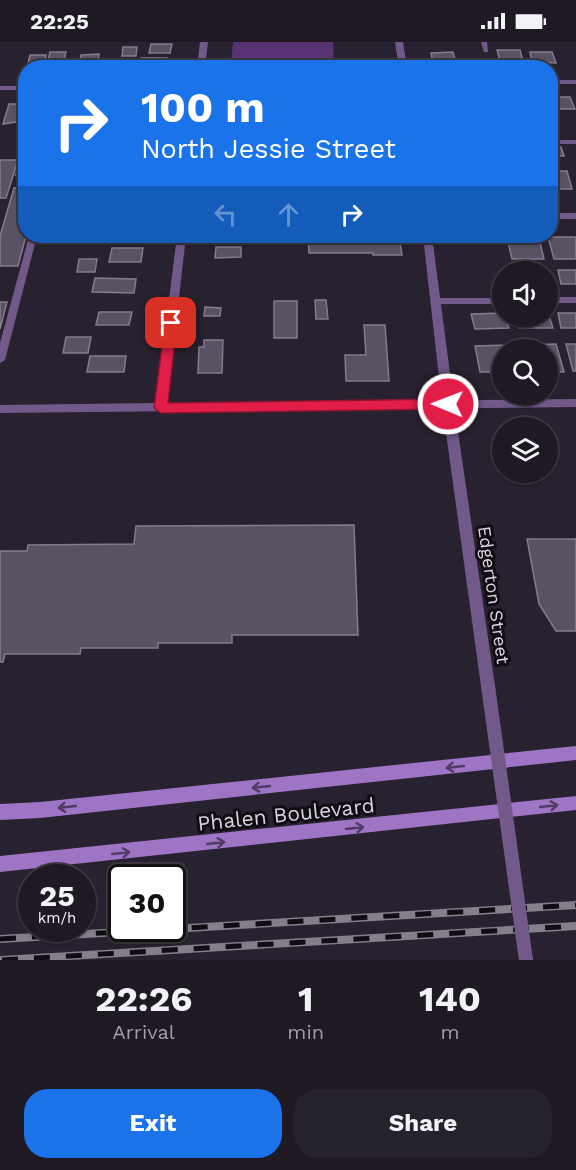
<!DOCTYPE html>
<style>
body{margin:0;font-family:"Work Sans",sans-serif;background:#26222b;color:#f1f3f6;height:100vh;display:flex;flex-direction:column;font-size:22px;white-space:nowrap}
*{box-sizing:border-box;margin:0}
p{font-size:20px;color:#a1a0a6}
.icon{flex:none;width:33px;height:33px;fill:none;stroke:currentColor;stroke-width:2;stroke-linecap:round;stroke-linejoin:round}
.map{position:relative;height:918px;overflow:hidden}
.sheet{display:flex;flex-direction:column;background:#1e1923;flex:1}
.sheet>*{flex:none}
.banner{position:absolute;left:18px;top:18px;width:540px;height:183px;border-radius:24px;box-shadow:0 2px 4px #0004,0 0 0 2px #3c3841;background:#1a73e8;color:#fff;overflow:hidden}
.controls{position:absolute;left:492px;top:219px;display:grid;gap:12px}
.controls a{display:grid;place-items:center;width:66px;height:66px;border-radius:50%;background:#1e1923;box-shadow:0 2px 4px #0004,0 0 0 2px #3c3841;font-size:30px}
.speed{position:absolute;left:18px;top:822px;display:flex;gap:12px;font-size:30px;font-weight:700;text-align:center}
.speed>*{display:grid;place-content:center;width:78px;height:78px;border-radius:50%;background:#1e1923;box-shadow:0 2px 4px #0004,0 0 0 2px #3c3841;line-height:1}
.speed small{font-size:15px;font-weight:400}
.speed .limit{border:3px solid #111;border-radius:9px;background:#fff;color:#111}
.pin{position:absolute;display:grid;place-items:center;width:51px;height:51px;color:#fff;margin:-26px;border-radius:12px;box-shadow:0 3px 9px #0006}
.me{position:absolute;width:66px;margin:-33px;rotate:271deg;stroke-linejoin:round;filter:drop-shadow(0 0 4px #0008)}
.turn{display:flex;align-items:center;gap:21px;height:126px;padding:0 24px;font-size:27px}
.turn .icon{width:78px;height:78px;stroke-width:2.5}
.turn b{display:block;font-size:42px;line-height:51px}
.lanes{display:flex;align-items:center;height:57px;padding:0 24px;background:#0003;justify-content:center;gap:30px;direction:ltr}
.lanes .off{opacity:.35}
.eta{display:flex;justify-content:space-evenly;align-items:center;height:102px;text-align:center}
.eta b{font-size:36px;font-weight:700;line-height:42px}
.button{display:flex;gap:12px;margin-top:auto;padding:12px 24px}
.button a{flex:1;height:69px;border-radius:24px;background:#1a73e8;color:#fff;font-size:24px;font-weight:700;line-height:69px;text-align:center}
.button a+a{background:#26222b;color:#f1f3f6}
.status{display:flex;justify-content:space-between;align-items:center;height:42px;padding:0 30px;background:#1e1923;direction:ltr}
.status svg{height:16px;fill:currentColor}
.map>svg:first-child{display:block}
</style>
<div class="status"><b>22:25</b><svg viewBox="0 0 49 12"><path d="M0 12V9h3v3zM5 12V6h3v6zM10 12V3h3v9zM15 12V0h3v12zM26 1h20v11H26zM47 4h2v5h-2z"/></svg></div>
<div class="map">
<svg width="576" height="918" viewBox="0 0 576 918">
<rect width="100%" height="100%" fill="#28212f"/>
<path fill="#573374" d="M233 0H333L334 18H312L311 25H240L231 22Z"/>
<path fill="#5a5262" stroke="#847b8d" stroke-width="1.5" d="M151 2H172L170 11H149Z
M123 5H137L136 14H122Z
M497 8H520L523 19H500Z
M50 10H66L62 26H46Z
M453 10 456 21H433L431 11Z
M530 10H552L556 21 532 20Z
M99 12 97 26H79L81 13Z
M30 13H46L43 26H27Z
M141 16H167L166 25H140Z
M122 17H138L136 25H120Z
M556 55H570L575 67H560Z
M9 62H26L22 79 3 82Z
M550 105H561L564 114H550Z
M0 118H18L6 156H0Z
M551 129H567L572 147H556Z
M26 145V194L18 224H0V194L14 146Z
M308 194H399L402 213H373V211H309Z
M548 195H576V217H554Z
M507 196H539L544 217H512Z
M216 205H241V215L215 216Z
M112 206H143L141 220H109Z
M79 217H97L95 230H77Z
M558 228H576V242H561Z
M95 236 136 237 134 251 92 250Z
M315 258H326L328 277H316Z
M274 259H297V296H274Z
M0 260H7L0 287Z
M205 265 221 266 220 274H204Z
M99 270H132L129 283H96Z
M502 271 509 286 475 287 471 272Z
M548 271 553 286H519L516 274H548Z
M558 271H576V286H561Z
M364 283H385L389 339H346L345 313H366Z
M66 295H91L88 311H63Z
M204 298H223L222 331H198L199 305H204Z
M556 302 564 330H548V308H523L521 303Z
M566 302H576V329H573Z
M512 303 513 308H502V330H480L475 304Z
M90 314H126L124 330H87Z
M354 483 358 593H232V601H158V606H81L80 612H5L3 620H0V509H27L28 503 134 502 136 484Z
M527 497H576V589H556L539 562Z"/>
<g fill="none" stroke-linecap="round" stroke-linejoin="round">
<path fill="#72598a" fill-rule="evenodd" d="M481 0H487L488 10H484Z
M550 98H576V102H550Z
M23 120H26V128L22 133 26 135V142L14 133Z
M29 194H37L5 318 0 321V301Z
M548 255H576V261H548Z
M436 256H502V262H436L432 259Z"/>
<path fill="#72598a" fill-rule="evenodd" d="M200 0H208L205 26H197Z
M550 38H576V42H550Z
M0 44H26V48H0Z
M550 171H576V177H550Z
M177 194H186L167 361 576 357V365L0 371V363L156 361Z"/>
<path fill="#72598a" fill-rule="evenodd" d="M395 0H403L407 26H399Z
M423 194H432L454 362 495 644 493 649 488 651 483 649 481 644 442 362Z"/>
<path fill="#9e75c4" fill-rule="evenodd" d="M576 704V718L40 776 0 778V762L40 760Z
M576 754V768L0 830V814Z"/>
<defs>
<path id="rail" d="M0 897 576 863
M2 918 576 884"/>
</defs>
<use href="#rail" stroke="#857f8b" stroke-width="8"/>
<use href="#rail" stroke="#0f0c13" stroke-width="5" stroke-dasharray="16" stroke-linecap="butt"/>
<path stroke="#72598a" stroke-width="14" d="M488 644 526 918"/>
</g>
<defs><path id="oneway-shaft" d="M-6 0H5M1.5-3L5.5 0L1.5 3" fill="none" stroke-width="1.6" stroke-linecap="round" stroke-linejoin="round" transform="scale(1.5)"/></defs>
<g stroke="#4f3b63">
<use href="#oneway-shaft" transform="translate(455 725) rotate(174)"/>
<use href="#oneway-shaft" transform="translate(261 745) rotate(174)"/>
<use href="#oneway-shaft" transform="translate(549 764) rotate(-6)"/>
<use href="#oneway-shaft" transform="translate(67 765) rotate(174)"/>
<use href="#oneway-shaft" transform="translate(355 786) rotate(-6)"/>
<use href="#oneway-shaft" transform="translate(216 801) rotate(-6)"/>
<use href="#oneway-shaft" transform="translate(121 811) rotate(-6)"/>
</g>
<path fill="#e11d48" stroke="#92132f" stroke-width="1.5" d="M171 276 177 281 168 361 448 357 454 362 448 367 161 371 154 366 165 281Z"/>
<g text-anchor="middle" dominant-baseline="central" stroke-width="6" stroke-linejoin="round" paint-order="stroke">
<g font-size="18" fill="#d9d4de" stroke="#0f0c13">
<text transform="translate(494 553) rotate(82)">Edgerton Street</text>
</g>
<g font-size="21" fill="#d9d4de" stroke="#0f0c13">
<text transform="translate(286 772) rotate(-6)">Phalen Boulevard</text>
</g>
</g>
</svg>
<div class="controls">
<a><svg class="icon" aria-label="sound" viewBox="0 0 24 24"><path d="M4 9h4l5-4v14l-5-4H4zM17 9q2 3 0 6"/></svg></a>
<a><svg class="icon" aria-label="search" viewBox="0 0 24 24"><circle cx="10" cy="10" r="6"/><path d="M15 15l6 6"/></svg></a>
<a><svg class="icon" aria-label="layers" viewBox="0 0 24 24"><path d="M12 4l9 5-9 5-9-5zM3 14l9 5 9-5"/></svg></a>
</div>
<div class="speed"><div>25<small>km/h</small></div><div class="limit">30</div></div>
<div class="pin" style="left:171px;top:281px;background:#d93025"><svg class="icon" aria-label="arrive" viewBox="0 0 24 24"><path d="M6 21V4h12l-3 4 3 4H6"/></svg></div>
<svg class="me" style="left:448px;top:362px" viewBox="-20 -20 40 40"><circle r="17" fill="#e11d48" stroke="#fff" stroke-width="3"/><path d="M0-11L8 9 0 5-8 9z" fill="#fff"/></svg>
<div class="banner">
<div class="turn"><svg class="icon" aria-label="right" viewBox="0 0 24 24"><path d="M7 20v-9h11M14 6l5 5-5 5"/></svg><div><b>100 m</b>North Jessie Street</div></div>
<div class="lanes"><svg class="icon off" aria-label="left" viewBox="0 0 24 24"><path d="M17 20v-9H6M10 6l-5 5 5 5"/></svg><svg class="icon off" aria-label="ahead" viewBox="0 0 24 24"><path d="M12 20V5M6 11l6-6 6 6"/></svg><svg class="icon" aria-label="right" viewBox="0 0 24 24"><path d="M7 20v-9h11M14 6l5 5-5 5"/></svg></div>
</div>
</div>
<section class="sheet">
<div class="eta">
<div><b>22:26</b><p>Arrival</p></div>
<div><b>1</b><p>min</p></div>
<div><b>140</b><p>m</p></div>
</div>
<div class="button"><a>Exit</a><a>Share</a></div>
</section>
